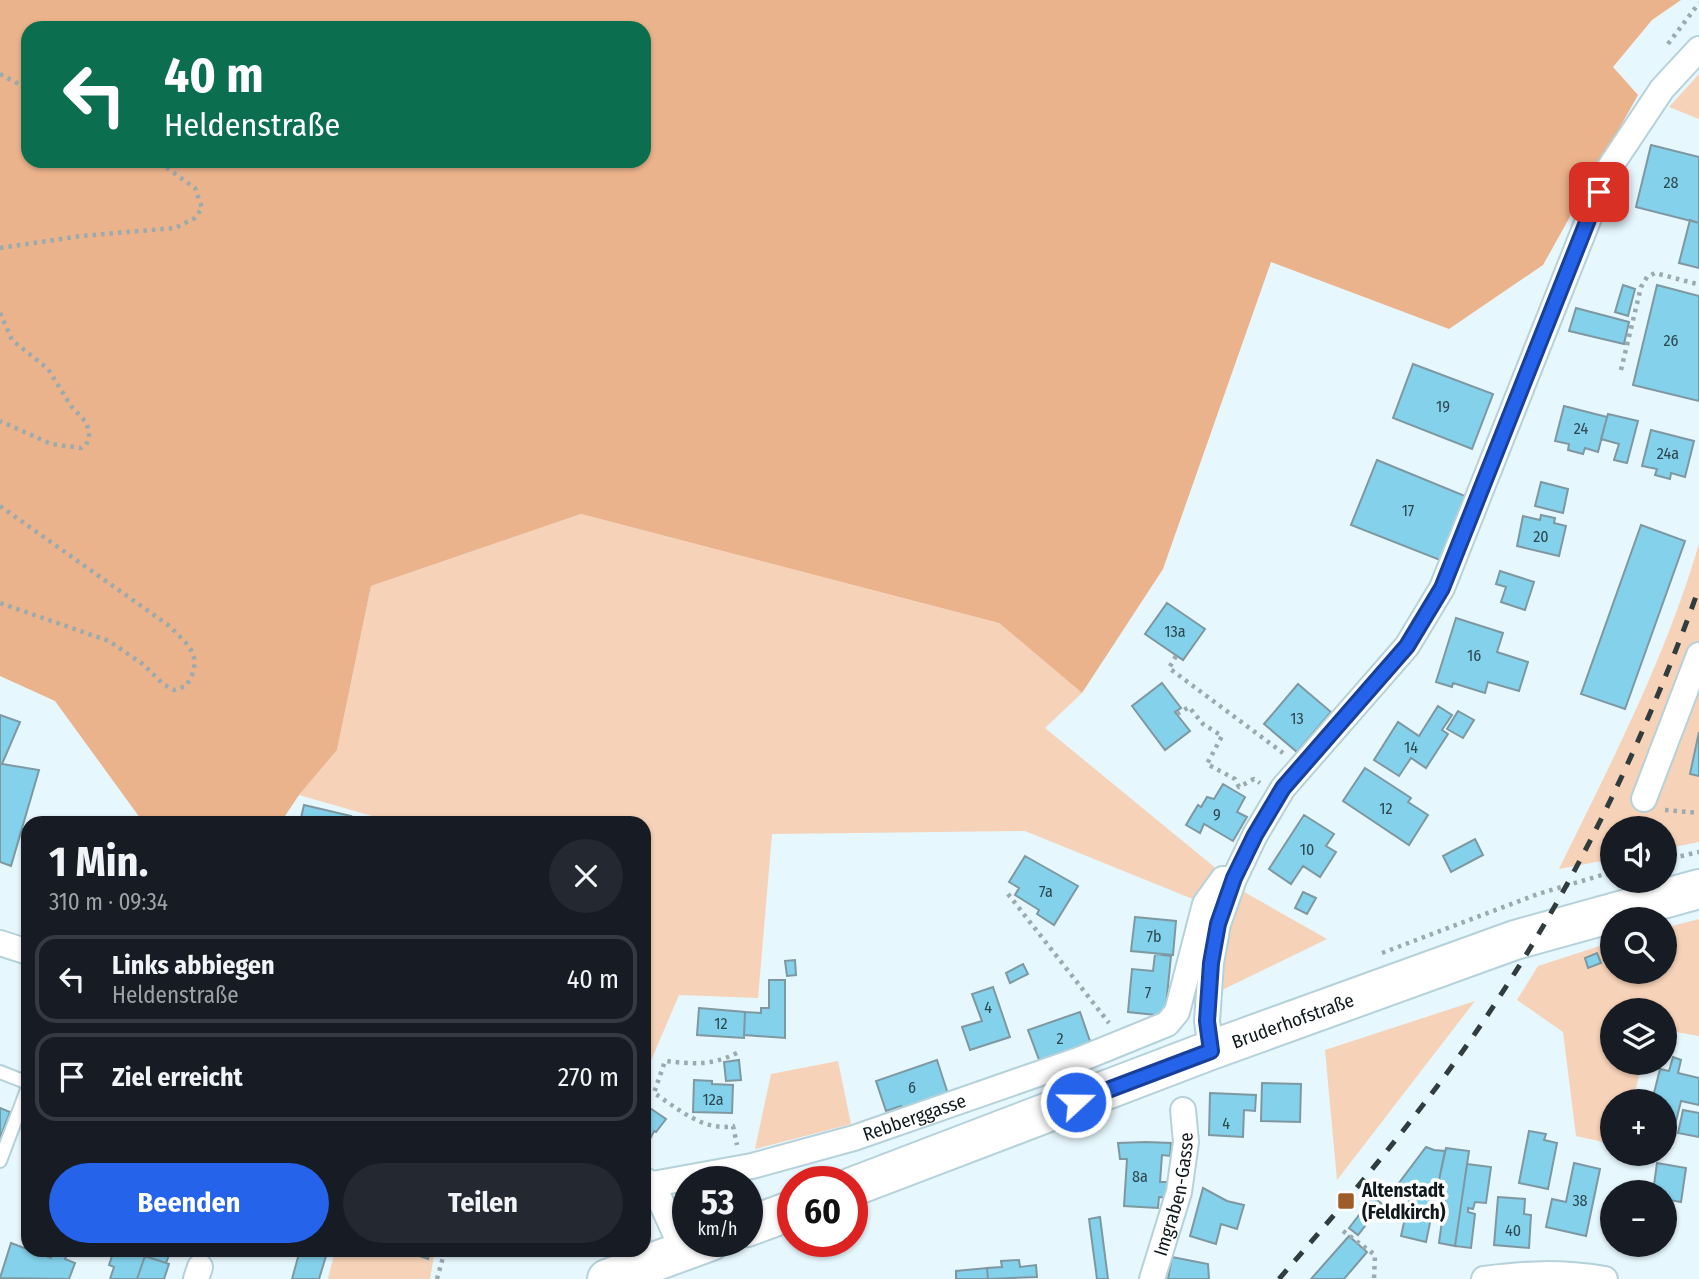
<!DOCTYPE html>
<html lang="de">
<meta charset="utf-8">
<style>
body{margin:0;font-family:"Fira Sans Condensed",sans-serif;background:#242831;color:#f1f3f6;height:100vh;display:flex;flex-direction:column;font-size:26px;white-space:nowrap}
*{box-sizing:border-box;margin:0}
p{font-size:23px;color:#9ea1a6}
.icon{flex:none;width:38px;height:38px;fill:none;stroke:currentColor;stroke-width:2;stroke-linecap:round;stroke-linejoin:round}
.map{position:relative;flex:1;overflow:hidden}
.panel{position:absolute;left:21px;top:816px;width:630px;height:441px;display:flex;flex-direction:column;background:#171b24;border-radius:21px;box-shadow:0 2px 5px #0004}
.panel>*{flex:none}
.hud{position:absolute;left:21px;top:21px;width:630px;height:147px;border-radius:21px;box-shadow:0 2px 5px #0004;background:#0b6e4f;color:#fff;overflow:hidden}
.fabs{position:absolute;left:1600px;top:816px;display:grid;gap:14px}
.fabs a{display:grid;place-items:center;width:77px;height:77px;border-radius:50%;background:#171b24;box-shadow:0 2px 5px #0004;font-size:35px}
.speed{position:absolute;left:672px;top:1166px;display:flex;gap:14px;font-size:35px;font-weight:700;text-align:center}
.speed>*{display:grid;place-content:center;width:91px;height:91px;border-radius:50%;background:#171b24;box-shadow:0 2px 5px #0004;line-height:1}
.speed small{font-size:18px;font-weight:400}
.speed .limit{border:10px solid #d22;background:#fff;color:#111}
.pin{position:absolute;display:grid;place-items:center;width:60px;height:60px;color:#fff;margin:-30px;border-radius:14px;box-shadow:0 4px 10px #0006}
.me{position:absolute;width:77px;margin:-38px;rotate:69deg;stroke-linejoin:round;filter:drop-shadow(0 0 5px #0008)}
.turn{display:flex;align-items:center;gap:24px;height:147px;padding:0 28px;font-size:32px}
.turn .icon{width:91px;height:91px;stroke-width:2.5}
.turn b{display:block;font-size:49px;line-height:60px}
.round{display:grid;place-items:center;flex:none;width:74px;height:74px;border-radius:37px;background:#242831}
.head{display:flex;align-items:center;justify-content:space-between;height:119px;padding:0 28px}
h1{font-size:42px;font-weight:700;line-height:52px}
.action{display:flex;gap:14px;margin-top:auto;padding:14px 28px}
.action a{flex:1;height:80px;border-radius:42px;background:#2563eb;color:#fff;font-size:28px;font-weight:700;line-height:80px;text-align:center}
.action a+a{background:#242831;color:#f1f3f6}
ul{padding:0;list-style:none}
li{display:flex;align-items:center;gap:21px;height:88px;margin:0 14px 10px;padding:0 14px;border:4px solid #363941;border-radius:21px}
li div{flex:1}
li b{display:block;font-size:26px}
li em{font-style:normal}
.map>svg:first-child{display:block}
</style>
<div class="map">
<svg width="1699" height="1279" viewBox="0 0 1699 1279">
<rect width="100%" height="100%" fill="#e6f7fd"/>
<path fill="#f6d2b8" d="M1699 74V119L1669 107Z
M581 514 999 623 1082 693 1045 728 1246 893 1327 939 1177 1012 1205 904 1025 831 772 834 758 998 679 995 644 1077V822H371L372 816 299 795 337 750 371 586Z
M1699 544V842L1664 849V828H1612V859L1559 869C1611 763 1666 657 1699 544Z
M1699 919V1036L1664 1030V1010H1612V1062H1642L1633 1101H1612V1144L1576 1136 1563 1032 1517 1000 1538 966 1612 942V971H1664V928Z
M1475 1001 1337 1180 1325 1050Z
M838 1061 851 1124 755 1149 771 1074Z
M335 1250H435L430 1279H328Z"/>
<path fill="#ebb38b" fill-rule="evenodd" d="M0 0H1681L1652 20 1613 67 1638 95 1543 265 1449 329 1271 262 1163 569 1082 693 999 623 581 514 371 586 337 750 299 795 281 822H143L55 701 0 676ZM28 28H644V161H28Z"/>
<path fill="#84d1eb" stroke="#7e98a2" stroke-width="2" d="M1651 145 1699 157V223L1636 207Z
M1690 220 1699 223V268L1679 263Z
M1623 285 1635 289 1628 316 1615 312Z
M1657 285 1699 296V401L1633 385Z
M1576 308 1629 322 1624 344 1569 331Z
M1413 364 1493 394 1472 449 1393 418Z
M1564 406 1607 417 1598 452 1585 448 1583 454 1568 450 1569 444 1555 441Z
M1608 414 1638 421 1627 463 1614 460 1619 444 1601 439Z
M1651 430 1694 441 1685 477 1671 473 1670 479 1655 475 1657 469 1642 466Z
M1377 460 1465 496 1440 560 1351 525Z
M1541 482 1568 489 1563 513 1535 506Z
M1541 515 1555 518 1554 523 1566 526 1559 556 1517 546 1523 516 1540 520Z
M1641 525 1685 541 1625 709 1581 694Z
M1500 571 1534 582 1525 610 1501 602 1506 587 1496 584Z
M1167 603 1205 629 1183 660 1145 634Z
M1456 618 1503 633 1497 652 1528 662 1519 691 1488 682 1485 693 1453 683 1452 687 1436 682Z
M1162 683 1181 708 1175 712 1190 731 1165 750 1132 706Z
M1298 684 1331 712 1297 752 1264 724Z
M1438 706 1452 715 1442 730 1448 734 1426 768 1411 758 1399 776 1374 760 1398 722 1419 736Z
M1458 711 1474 720 1463 738 1447 729Z
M0 715 20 722 2 764 39 770 11 866 0 862Z
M1699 732V776L1690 774Z
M1365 768 1411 798 1408 802 1428 815 1409 845 1343 801Z
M1223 784 1245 797 1237 812 1247 817 1233 841 1204 824 1200 833 1186 825 1198 805 1201 807 1207 797 1214 799Z
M304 805 351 816 349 822H300Z
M1304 815 1334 834 1326 846 1336 852 1320 877 1303 866 1291 884 1269 869Z
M1475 839 1483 855 1451 872 1443 856Z
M1025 856 1078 886 1054 925 1037 914 1039 910 1015 895 1019 888 1009 882Z
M1303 892 1316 898 1307 914 1295 908Z
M1135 917 1176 921 1173 955 1131 951Z
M1597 953 1601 963 1588 968 1585 958Z
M1155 954 1171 956 1165 1016 1128 1012 1132 969 1153 971Z
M795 960 796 975 787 976 785 961Z
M1023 964 1028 974 1010 983 1006 973Z
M769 980H785V1038L744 1035 745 1012 761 1013V1008H769Z
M993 987 1010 1037 970 1050 962 1027 982 1021 972 994Z
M699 1008 745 1012 744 1038 697 1035Z
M1080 1012 1092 1047 1041 1065 1028 1030Z
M1673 1057 1681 1060 1678 1073 1699 1078V1105L1681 1101 1674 1129 1664 1127V1101H1652L1660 1069 1669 1071Z
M739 1060 741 1080 726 1081 724 1062Z
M937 1060 948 1094 902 1109 901 1106 886 1111 876 1081Z
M694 1080 712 1081V1084L733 1085 732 1113 693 1112Z
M1262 1083 1301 1084 1300 1122 1261 1121Z
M1210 1093 1256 1095 1255 1111 1244 1110 1243 1137 1209 1135Z
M644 1104 666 1119 656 1132 654 1131 650 1139 644 1137Z
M0 1108 10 1112 0 1138Z
M1683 1110 1699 1113V1137L1678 1133Z
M1529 1131 1546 1134 1544 1140 1557 1143 1548 1189 1519 1183Z
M1146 1142 1171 1143 1170 1156 1162 1155 1160 1182H1168L1167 1198 1159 1197 1158 1208 1124 1206 1127 1159H1120L1118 1143Z
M1426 1147 1434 1150 1445 1151 1426 1242 1401 1236 1411 1191 1396 1187Z
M1446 1148 1469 1151 1455 1246 1439 1243 1445 1199 1435 1198Z
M1574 1163 1600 1169 1586 1236 1546 1227 1552 1199 1566 1202Z
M1657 1163 1686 1168 1681 1202 1664 1199V1192H1653Z
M1467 1164 1491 1167 1486 1203 1475 1202 1473 1209 1468 1208V1212L1475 1214 1471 1248 1455 1246Z
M1203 1188 1227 1201 1244 1205 1237 1229 1221 1224 1216 1244 1190 1236Z
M1373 1197 1382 1204 1358 1235 1349 1228Z
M1498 1197 1525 1199 1524 1214 1531 1215 1529 1248 1494 1245Z
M1100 1217 1108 1279H1097L1089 1219Z
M1349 1236 1367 1252 1344 1279H1311Z
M11 1243 51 1258 54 1250H69L65 1259 75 1263 69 1279 0 1278Z
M114 1250H126L145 1256 137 1279H110L114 1267 109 1265Z
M126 1250H171L166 1263Z
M300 1250H315L327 1253 319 1279H292Z
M402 1250H431L428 1259Z
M145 1256 169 1264 164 1279H137Z
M1172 1257 1208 1264 1209 1279H1168Z
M1019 1260 1020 1267 1036 1265 1037 1277 988 1279 987 1268 1002 1267 1001 1261Z
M987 1268 988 1279H956V1271Z"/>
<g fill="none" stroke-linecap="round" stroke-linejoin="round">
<defs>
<path id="service" d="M0 1072 28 1083
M0 1161 28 1087"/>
<g id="minor">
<path d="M1644 799 1699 655"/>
<path d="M0 943 28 952"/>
<path d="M1211 1050 1207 1021 1211 963 1218 924 1234 879 1255 835 1283 788 1407 646 1442 588 1608 170 1662 89 1699 49"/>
<path id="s1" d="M644 1180 653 1184 752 1166 854 1138 1081 1059 1167 1024 1177 1012 1205 904 1223 879H1230"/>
<path d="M653 1184 683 1251"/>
<path d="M196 1279 200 1267"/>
<path id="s2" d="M1152 1279 1179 1192 1186 1142 1183 1110"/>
<path d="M1484 1279C1529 1273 1560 1272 1605 1279"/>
</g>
<g id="primary">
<path id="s3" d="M852 1187 1211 1050 1515 940 1699 889"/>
<path d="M747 1227 793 1210"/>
<path d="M607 1279 711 1241"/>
</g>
</defs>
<use href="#service" stroke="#b5d1da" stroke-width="16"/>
<use href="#minor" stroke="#b5d1da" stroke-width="28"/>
<use href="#primary" stroke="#b5d1da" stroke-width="42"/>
<path stroke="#9baaaf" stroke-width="4.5" stroke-dasharray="3.5 5" stroke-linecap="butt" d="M1668 44 1699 3
M0 74 28 89
M0 248 81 236 175 228 195 218 202 208 195 188 157 161
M0 313 12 340 48 369 71 406 86 422 89 431V439L86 445 81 448 51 444 0 421
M1621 370 1641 287 1647 277 1655 273 1697 284
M0 506 168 625C189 645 205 657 186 686L174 690 163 684 144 665 109 641 0 603
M1176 656 1169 668 1283 753
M1177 714 1189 707 1203 724 1222 736 1207 764 1235 779 1239 787 1254 779 1260 783
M1665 810 1699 813
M1664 860 1699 852
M1008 894 1109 1023
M1382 953 1538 894 1612 872
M737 1053C710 1066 694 1064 665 1061L654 1093C677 1108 704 1132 733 1126L737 1145
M1343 1231 1375 1255 1374 1279
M437 1279 445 1250"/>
<use href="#service" stroke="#fff" stroke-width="12"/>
<use href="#minor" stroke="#fff" stroke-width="24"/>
<use href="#primary" stroke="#fff" stroke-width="38"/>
<path stroke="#313c3f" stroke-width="5" stroke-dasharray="12 12" stroke-linecap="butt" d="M1279 1279C1357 1189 1435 1097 1500 996 1583 869 1648 731 1699 588"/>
</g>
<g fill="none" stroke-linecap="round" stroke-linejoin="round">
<defs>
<path id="route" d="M1076 1102 1211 1051 1207 1021 1211 963 1218 924 1234 878 1255 835 1283 788 1407 646 1442 588 1599 192"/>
</defs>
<use href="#route" stroke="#184099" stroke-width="18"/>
<use href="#route" stroke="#2563eb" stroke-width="12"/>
</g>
<rect fill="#9e5d28" stroke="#fff" stroke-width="2.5" x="1337" y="1192" width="18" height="18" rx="3.5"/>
<g text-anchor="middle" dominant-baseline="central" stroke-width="7" stroke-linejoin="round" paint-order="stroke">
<g font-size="16" fill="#2d4850">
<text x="1671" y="182">28</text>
<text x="1671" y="340">26</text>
<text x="1443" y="406">19</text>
<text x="1581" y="428">24</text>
<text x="1668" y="453">24a</text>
<text x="1408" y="510">17</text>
<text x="1541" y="536">20</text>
<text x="1175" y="631">13a</text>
<text x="1474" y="655">16</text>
<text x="1297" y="718">13</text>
<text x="1411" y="747">14</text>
<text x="1386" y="808">12</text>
<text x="1217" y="814">9</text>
<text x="1307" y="849">10</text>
<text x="1046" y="891">7a</text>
<text x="1154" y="936">7b</text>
<text x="1148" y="992">7</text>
<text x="988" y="1007">4</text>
<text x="721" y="1023">12</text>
<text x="1060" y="1038">2</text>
<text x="912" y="1087">6</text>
<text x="713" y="1099">12a</text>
<text x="1226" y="1123">4</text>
<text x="1140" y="1176">8a</text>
<text x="1580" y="1200">38</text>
<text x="1513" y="1230">40</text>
</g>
<g font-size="19" fill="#101a1d" stroke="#fff">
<text stroke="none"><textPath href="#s3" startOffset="471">Bruderhofstraße</textPath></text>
<text stroke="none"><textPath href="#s1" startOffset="280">Rebberggasse</textPath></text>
<text stroke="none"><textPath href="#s2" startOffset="88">Imgraben-Gasse</textPath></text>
</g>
<g font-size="19" font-weight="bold" fill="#101a1d" stroke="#fff" text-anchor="start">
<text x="1362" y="1190">Altenstadt<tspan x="1362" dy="22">(Feldkirch)</tspan></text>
</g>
</g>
</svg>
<div class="fabs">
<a><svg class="icon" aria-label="sound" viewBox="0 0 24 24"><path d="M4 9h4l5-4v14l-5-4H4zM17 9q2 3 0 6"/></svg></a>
<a><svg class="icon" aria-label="search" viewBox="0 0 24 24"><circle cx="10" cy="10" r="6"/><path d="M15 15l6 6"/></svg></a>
<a><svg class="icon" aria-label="layers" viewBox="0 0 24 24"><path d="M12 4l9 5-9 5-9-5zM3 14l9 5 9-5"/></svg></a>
<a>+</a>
<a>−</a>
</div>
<div class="speed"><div>53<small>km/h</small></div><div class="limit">60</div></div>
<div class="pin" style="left:1599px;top:192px;background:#d93025"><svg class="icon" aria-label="arrive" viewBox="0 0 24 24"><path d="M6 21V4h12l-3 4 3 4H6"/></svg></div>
<svg class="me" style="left:1076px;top:1102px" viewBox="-20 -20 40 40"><circle r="17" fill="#2563eb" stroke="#fff" stroke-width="3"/><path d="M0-11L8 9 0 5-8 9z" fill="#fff"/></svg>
<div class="hud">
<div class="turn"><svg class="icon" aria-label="left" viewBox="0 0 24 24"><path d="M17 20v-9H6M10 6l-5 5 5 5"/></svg><div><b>40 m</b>Heldenstraße</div></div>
</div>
<section class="panel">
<div class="head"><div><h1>1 Min.</h1><p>310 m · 09:34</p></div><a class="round"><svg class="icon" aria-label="close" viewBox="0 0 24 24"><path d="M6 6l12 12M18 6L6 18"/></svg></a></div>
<ul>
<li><svg class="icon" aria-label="left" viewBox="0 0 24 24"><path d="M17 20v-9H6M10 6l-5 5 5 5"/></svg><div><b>Links abbiegen</b><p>Heldenstraße</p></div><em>40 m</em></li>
<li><svg class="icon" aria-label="arrive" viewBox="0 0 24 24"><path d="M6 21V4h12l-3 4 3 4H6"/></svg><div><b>Ziel erreicht</b></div><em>270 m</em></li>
</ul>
<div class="action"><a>Beenden</a><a>Teilen</a></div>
</section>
</div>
